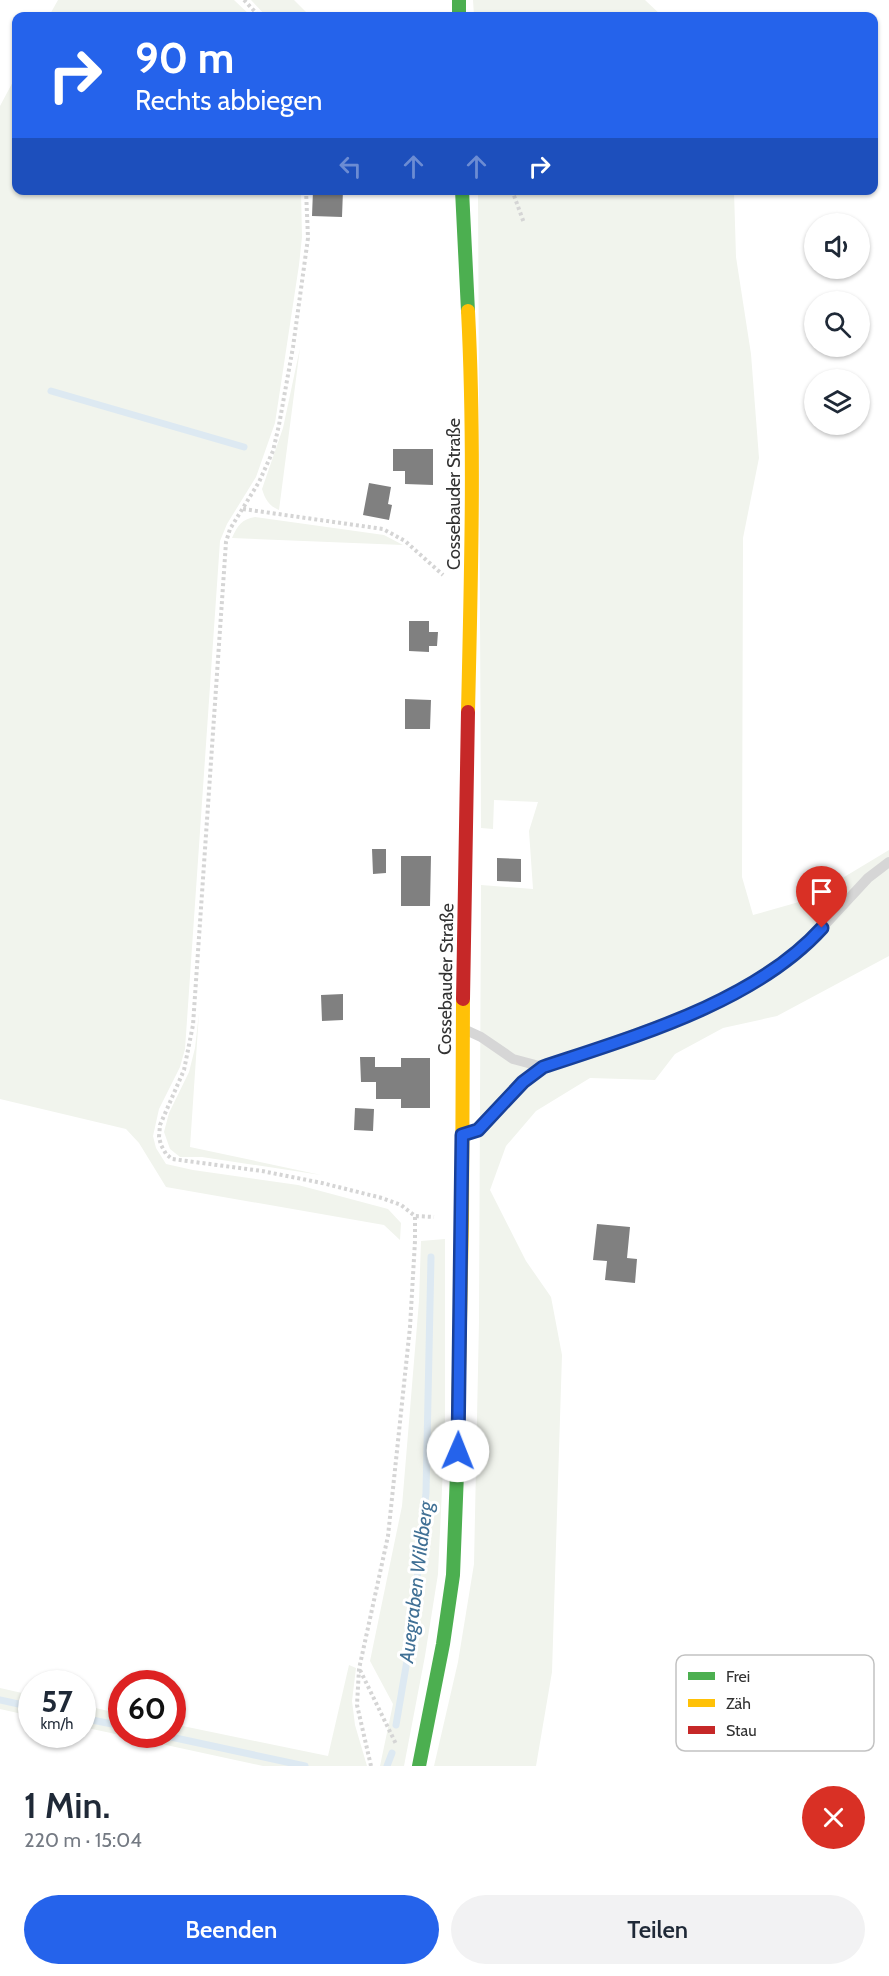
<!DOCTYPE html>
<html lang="de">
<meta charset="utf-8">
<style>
body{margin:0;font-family:Cabin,sans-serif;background:#f2f2f3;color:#1f2937;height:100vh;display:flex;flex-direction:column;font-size:22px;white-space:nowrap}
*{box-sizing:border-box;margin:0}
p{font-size:20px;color:#747a83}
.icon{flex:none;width:33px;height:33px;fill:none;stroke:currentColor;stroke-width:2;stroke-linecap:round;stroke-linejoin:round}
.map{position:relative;height:1766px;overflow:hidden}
.side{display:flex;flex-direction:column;background:#fff;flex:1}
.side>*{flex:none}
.hud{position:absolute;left:12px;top:12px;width:866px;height:183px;border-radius:12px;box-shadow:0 2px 4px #0004;background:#2563eb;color:#fff;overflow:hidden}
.fabs{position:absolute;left:804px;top:213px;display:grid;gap:12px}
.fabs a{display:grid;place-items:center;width:66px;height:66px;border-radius:50%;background:#fff;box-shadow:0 2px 4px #0004;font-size:30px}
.speed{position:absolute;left:18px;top:1670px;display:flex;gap:12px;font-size:30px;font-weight:700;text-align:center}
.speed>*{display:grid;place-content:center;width:78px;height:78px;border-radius:50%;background:#fff;box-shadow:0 2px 4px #0004;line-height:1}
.speed small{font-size:15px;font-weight:400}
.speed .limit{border:9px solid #d22;background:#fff;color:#111}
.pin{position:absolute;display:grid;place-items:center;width:51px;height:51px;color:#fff;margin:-62px -26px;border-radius:50% 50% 50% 0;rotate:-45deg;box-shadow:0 0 6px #0007}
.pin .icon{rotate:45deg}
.me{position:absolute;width:66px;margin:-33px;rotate:1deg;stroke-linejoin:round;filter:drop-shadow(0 0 4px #0008)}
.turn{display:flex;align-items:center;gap:21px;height:126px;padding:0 24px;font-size:27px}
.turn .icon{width:78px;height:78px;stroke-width:2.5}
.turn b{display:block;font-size:42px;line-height:51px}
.lanes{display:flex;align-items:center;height:57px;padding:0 24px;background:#0003;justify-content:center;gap:30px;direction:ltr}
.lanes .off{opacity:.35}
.round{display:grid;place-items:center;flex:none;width:63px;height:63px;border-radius:32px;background:#f2f2f3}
.headline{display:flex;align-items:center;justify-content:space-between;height:102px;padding:0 24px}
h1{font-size:36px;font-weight:600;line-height:45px}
.button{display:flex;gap:12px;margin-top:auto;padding:12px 24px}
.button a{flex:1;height:69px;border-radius:36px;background:#2563eb;color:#fff;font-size:24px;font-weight:600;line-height:69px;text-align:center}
.button a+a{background:#f2f2f3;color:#1f2937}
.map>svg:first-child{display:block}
</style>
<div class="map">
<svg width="889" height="1766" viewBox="0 0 889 1766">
<rect width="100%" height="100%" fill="#fff"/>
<path fill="#f1f4ed" d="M58 0H234L251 16H49Z
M251 0H294L310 16H266Z
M473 0H645L662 16H474Z
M16 76V190L301 191 302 237 299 265 275 423 256 477 227 524 220 541 185 1049 180 1067 159 1109 153 1136 156 1148 166 1164 193 1170 298 1185 388 1209 401 1223 400 1240 384 1225 166 1187 139 1143 126 1129 0 1099V106Z
M478 191H734L736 257 751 354 759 458 743 538 742 877 753 915 806 900 889 850V956L777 1016 723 1028 675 1054 655 1080 590 1078 536 1111 506 1146 490 1190 526 1261 551 1297 562 1355 552 1672 536 1766H434L458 1662 474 1564 479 1321 481 885 533 889 529 831 538 802 494 800 493 829 481 828Z
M300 348 279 510C269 506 265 499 262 489L283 428Z
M255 517 384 535 403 545 232 538C237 526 242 519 255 517Z
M199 1013 190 1147 321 1175 202 1157H180L170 1149 164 1132 169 1113 189 1072 195 1048Z
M445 1239V1426L438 1574 425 1656 404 1766H380L393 1704 370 1661 402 1506 419 1301 421 1241Z
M349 1665 356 1668 352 1701 355 1725 367 1766H263L83 1727V1705L121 1714 122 1734H172L173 1724 328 1756Z
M0 1688 31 1695V1716L0 1709Z"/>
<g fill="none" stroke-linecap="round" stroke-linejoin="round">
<path stroke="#dde9f2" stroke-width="7" d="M51 391 244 447
M0 1700 32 1707
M82 1718 122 1726
M396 1725 411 1637 426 1493 431 1257
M157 1734 305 1766
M387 1766 392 1753"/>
</g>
<path fill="#808080" d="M313 190H343L342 217 312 216Z
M393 449H433V485L405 484V471H393Z
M369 483 391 487 388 504 392 505 389 520 363 515Z
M409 621H429V632H438L437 646H429V652L409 651Z
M405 699 431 700 430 729H405Z
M372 849H386V873L373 874Z
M401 856H431L430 906H401Z
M497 858 521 859V882L497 881Z
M343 994V1020L322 1021 321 995Z
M360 1057H375V1067H401V1058H430V1108H401V1099H376V1082H361Z
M355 1108 374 1109 373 1131 354 1130Z
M597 1224 630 1227 627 1258 637 1259 635 1283 605 1280 607 1261 593 1260Z"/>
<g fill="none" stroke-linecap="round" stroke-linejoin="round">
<path stroke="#d5d5d5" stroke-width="4" stroke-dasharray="3 3" stroke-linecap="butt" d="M244 0 259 16
M306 190 308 238 293 347 279 425 273 451 259 482 230 529 226 542 193 1025 184 1070 160 1125 159 1137 161 1145 166 1154 172 1159 262 1171 322 1183 382 1198 401 1205 415 1216 434 1217
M512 190 524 223
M243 509 383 529 405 541 443 575
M360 1670 396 1744
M371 1766 357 1705 359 1669 388 1536 410 1327 415 1241V1216"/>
<path stroke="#d6d6d6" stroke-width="10" d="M468 1031 481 1037 513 1059 543 1067 689 1014 746 988 806 945 868 878 889 862
M465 1134 478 1130 523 1082 543 1067"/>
<path stroke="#4caf50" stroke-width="14" d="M459 0V16
M462 190 468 311
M419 1766 443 1644 453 1575 457 1473"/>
<path stroke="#ffc107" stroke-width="14" d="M468 311C475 445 471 578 468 712
M457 1473 462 1220 463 999"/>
<path stroke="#c62828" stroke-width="14" d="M463 999 468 712"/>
</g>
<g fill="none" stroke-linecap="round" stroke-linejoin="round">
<defs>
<path id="route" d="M458 1451 462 1135 478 1130 523 1082 543 1067C636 1036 755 1002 822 928"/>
</defs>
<use href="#route" stroke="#184099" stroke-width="15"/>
<use href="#route" stroke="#2563eb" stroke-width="10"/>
</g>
<g text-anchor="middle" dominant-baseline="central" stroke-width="6" stroke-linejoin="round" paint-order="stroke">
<g font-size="18" fill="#323232" stroke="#fff">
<text transform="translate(454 494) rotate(-90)">Cossebauder Straße</text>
<text transform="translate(446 979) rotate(-89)">Cossebauder Straße</text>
</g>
<g font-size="20" font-style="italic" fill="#407095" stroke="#fff">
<text transform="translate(416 1582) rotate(-83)">Auegraben Wildberg</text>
</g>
</g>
<rect x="676" y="1655" width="198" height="96" rx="9" fill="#fff" stroke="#c2c2c2" stroke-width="1.5"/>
<rect x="688" y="1672" width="27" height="8" fill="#4caf50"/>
<rect x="688" y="1699" width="27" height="8" fill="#ffc107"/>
<rect x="688" y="1726" width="27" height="8" fill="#c62828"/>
<g font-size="16" fill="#323232">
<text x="726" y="1682">Frei</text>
<text x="726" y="1709">Zäh</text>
<text x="726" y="1736">Stau</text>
</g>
</svg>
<div class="fabs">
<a><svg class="icon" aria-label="sound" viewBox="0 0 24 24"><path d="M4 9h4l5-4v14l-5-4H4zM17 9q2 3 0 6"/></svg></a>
<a><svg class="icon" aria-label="search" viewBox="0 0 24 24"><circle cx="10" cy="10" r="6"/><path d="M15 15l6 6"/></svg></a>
<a><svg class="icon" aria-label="layers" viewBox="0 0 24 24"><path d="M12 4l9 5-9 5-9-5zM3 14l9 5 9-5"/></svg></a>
</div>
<div class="speed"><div>57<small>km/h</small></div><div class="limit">60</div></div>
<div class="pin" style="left:822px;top:928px;background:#d93025"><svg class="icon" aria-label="arrive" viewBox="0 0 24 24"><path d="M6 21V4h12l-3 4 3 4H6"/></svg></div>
<svg class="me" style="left:458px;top:1451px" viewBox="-20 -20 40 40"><circle r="19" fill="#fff"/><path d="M0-13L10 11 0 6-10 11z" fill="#2563eb"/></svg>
<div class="hud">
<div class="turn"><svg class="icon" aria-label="right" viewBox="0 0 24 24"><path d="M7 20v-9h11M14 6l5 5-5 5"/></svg><div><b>90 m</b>Rechts abbiegen</div></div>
<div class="lanes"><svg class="icon off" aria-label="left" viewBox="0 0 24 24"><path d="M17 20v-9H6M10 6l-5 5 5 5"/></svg><svg class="icon off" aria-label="ahead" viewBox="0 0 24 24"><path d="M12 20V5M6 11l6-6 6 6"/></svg><svg class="icon off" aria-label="ahead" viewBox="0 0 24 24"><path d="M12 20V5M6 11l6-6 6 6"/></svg><svg class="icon" aria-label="right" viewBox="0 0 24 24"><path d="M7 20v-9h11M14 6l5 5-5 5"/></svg></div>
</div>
</div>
<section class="side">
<div class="headline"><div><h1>1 Min.</h1><p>220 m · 15:04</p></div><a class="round" style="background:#d93025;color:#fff"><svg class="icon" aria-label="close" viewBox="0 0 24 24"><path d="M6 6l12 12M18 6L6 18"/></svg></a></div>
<div class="button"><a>Beenden</a><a>Teilen</a></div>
</section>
